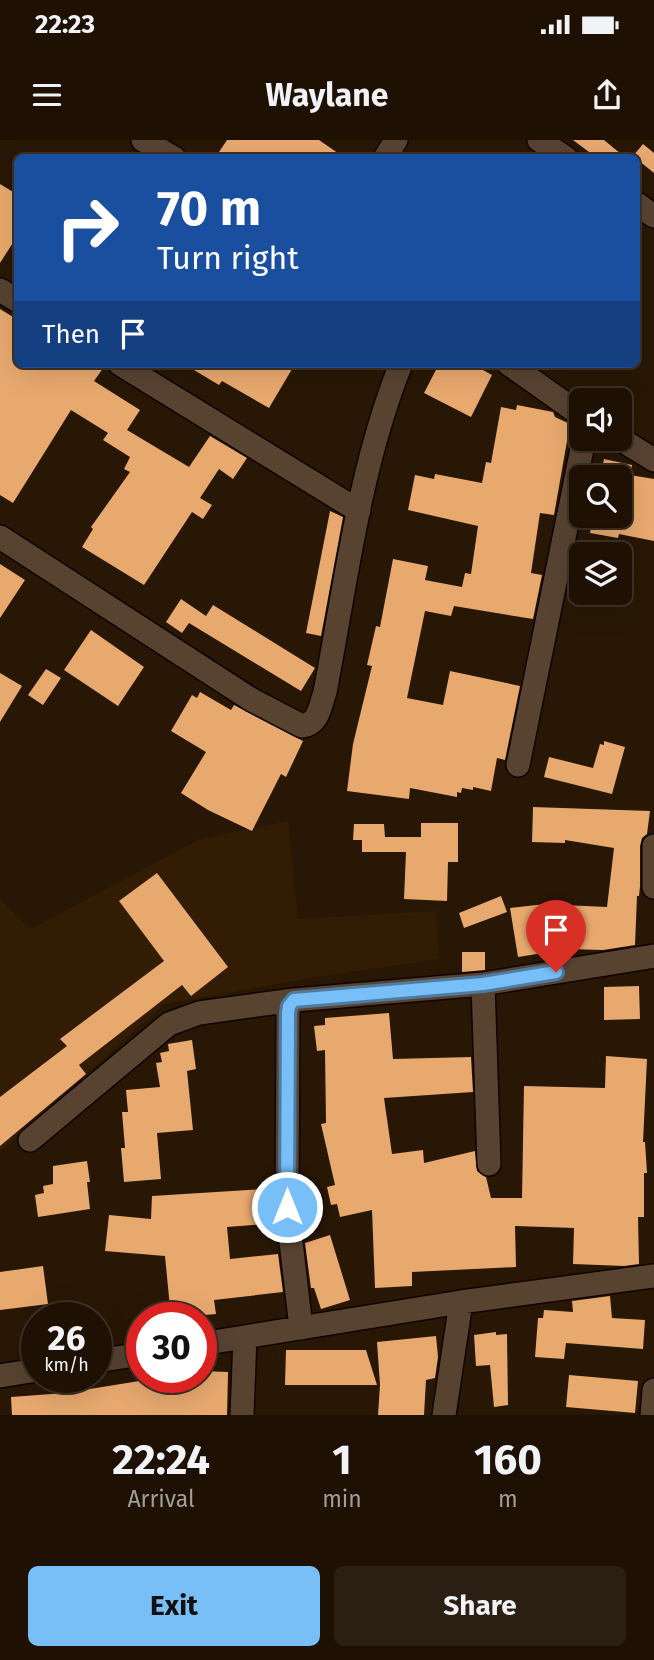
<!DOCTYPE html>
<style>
body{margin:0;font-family:"Fira Sans",sans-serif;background:#2b1f13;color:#f1f3f6;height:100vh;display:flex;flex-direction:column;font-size:26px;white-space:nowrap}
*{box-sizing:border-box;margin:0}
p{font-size:23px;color:#a19d9a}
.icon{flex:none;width:38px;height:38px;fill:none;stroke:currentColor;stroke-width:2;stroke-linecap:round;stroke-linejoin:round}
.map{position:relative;height:1275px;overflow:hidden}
.drawer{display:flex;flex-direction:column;background:#1e1104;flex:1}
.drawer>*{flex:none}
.banner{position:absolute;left:14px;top:14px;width:626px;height:214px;border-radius:10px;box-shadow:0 7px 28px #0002,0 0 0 2px #3c3126;background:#1a4fa0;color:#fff;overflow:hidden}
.controls{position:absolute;left:569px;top:248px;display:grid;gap:14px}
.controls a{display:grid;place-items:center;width:63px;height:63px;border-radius:10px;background:#1e1104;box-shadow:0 7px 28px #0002,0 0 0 2px #3c3126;font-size:35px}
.speed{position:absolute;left:21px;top:1162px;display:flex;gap:14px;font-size:35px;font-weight:700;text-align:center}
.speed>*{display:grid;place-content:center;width:91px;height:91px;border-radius:50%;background:#1e1104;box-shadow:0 7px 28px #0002,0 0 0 2px #3c3126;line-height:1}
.speed small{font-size:18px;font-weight:400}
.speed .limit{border:10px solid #d22;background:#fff;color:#111}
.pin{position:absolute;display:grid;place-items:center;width:60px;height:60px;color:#fff;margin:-72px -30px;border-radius:50% 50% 50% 0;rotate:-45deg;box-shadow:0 0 7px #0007}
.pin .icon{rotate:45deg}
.me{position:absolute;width:77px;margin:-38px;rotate:0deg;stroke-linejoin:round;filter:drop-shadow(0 0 5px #0008)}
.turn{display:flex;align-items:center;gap:24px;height:147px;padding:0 28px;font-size:32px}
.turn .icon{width:91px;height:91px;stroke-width:2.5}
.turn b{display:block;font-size:49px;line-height:60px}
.then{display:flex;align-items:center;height:66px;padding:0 28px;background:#0003;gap:14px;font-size:26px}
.eta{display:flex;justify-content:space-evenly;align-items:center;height:119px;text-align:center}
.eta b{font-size:42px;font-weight:700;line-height:49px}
.button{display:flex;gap:14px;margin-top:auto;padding:14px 28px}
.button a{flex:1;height:80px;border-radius:10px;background:#78bff7;color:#111;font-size:28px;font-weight:700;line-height:80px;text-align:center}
.button a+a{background:#2b1f13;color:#f1f3f6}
.status{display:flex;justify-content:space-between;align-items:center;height:49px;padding:0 35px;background:#1e1104;direction:ltr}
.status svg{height:19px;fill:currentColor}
header{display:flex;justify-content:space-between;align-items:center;height:91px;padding:0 28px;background:#1e1104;font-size:32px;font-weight:700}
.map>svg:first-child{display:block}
</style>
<div class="status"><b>22:23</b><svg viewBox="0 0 49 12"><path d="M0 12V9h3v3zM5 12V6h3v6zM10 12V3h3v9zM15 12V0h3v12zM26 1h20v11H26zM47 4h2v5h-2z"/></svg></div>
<header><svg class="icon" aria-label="menu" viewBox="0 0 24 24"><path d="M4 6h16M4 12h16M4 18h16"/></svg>Waylane<svg class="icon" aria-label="share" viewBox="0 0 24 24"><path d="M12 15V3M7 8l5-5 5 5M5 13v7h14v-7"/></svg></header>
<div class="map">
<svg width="654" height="1275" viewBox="0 0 654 1275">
<rect width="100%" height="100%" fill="#281705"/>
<path fill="#331c04" d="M288 681 298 779 436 771 440 819 311 838 164 864 0 1012V759L31 789 200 699Z"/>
<path fill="#e8a96f" d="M227 0H319L345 18H227L219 12Z
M573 0H604L626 18H597Z
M643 4 654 13V33L633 16Z
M0 44 18 55V95L0 123Z
M0 169 18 180V224H106L94 241 140 270 127 290 189 327 210 296 247 318 233 339 219 329 200 358 212 365 203 379 192 372 144 445 82 407 93 389 91 387 130 332 124 329 130 317 103 300 108 293 71 270 13 363 0 355Z
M184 224H295L269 268 222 241 219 245Z
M439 224H472L492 235 471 277 424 253Z
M517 265 553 272 555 277 570 284 554 375 540 373 531 433 542 435 533 479 454 466 451 476 425 471 407 558 443 565 450 531 520 546 505 620 497 618 491 651 473 647V650L462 648 461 653 457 652V657L410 648 409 659 347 651 353 604 372 526 367 525 376 486 380 487 393 419 428 426 425 440 462 447 465 433 471 434 478 386 408 370 415 335 434 339 435 334 482 343 486 322 491 323 501 267 516 270Z
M604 319 632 325 630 335 654 339V401L619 394 618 398 590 393 593 376H620V338H600Z
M330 371 343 377 321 496 306 493Z
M0 424 25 440 0 478Z
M181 459 206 476 213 465 315 528 301 551 189 483 182 493 166 482Z
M91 490 144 527 118 566 64 530Z
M46 529 61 538 43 565 28 555Z
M0 533 22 546 0 582Z
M200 552 231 570 234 565 303 601 286 637 281 634 252 691 208 670 181 653 206 612 171 591 192 555 197 558Z
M604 601 625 607 612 654 544 637 549 617 593 628 600 604 604 605Z
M533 667 650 671 647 694 642 698 640 706V746L639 756H637L635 805 603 810 568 809 518 817 510 768 563 762V765L607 767 614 708 565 700V703L532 702Z
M421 683H458V722H448L447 761 404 759 406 712H362V700H353L354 684H384L385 697H421Z
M157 733 228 827 191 856 182 845 79 925 86 934 0 1006V957L67 906 60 899 164 821 119 761Z
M501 756 507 772 464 788 459 773Z
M462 812H485V830L462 832Z
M639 846 640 879 604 880V847Z
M389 873 393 919 471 917 473 952 384 958 392 1014 423 1010 424 1023 475 1011 477 1031 486 1037 491 1058H522L524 946 605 948 606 916 647 919 643 1002H645L647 1033H644V1077H638L639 1124 624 1126 573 1124 574 1088 515 1086 516 1127 412 1132V1146L375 1148 372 1070 340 1077 337 1064 331 1065 327 1047 335 1045 321 984 326 983 325 910 317 911 314 886 325 885V878Z
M192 900 196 929 187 931 193 990 157 993 161 1039 124 1042 121 1008H125L122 972H128L126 950 160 947 156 923 162 922 160 913 169 911 168 904Z
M87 1021 90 1042H87L90 1069 38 1077 35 1055 44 1053 43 1046 53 1044V1026Z
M263 1049 266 1084 227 1087 230 1119 278 1114 283 1152 214 1160 216 1174 171 1178 165 1116 105 1111 109 1075 151 1079 152 1056Z
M330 1095 350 1160 321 1169 314 1148H311L305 1103Z
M43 1126 48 1164 0 1170V1132Z
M610 1156 612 1178 645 1180 643 1209 566 1203 564 1219 535 1217 538 1178H543L544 1170 573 1172 572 1161Z
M496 1192V1195L507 1194 508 1265 494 1267 490 1225 476 1226 474 1195Z
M436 1196 438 1217 435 1238 426 1240 424 1275H378L380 1245 377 1202Z
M286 1210H366L377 1245H285Z
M201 1231 228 1232 227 1275H12L11 1257 65 1253 164 1237H201Z
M569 1235 638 1241 635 1273 566 1267Z"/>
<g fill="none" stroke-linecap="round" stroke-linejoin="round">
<defs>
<path id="minor" d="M143 0 174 18
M539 0 566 18
M385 18 396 0
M637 64 654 76
M0 150 18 161
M120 224 359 371
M509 224 581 275
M620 299 654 320
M0 397 252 560 302 586C319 584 320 566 325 552 346 443 359 328 401 224
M518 625 584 299
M654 706V747
M483 844 489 1024
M30 1000 169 884 199 873 294 860
M301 1188 287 1067 288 873 289 866 294 860 483 844 654 816
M201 1204 461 1162 654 1136
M96 1221 142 1214
M0 1236 37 1230
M242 1275 245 1197
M444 1275 461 1162
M652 1275 654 1250"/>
</defs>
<use href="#minor" stroke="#100300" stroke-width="26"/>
<use href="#minor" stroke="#584331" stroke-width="23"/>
</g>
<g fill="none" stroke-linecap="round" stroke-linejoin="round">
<defs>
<path id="route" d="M287 1067 288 873 289 866 294 860 483 844 556 832"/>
</defs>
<use href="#route" stroke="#4e7ca1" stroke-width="18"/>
<use href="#route" stroke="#78bff7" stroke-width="12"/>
</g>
</svg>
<div class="controls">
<a><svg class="icon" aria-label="sound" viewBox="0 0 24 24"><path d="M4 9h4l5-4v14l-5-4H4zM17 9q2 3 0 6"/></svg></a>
<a><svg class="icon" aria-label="search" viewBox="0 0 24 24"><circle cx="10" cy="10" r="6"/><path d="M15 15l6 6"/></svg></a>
<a><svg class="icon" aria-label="layers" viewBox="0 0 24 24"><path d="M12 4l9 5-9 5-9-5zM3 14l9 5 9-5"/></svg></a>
</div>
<div class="speed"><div>26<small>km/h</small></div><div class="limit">30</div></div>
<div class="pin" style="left:556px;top:832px;background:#d93025"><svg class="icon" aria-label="arrive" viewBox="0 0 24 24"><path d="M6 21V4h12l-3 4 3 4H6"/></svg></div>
<svg class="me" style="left:287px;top:1067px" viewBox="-20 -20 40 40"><circle r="17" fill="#78bff7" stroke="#fff" stroke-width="3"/><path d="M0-11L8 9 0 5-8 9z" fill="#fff"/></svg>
<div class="banner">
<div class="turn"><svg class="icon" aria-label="right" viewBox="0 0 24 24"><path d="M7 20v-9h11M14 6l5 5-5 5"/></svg><div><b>70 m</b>Turn right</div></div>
<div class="then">Then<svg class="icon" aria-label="arrive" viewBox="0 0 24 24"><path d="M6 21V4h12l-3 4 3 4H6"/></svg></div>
</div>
</div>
<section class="drawer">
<div class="eta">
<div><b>22:24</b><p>Arrival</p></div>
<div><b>1</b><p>min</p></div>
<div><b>160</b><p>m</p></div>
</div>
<div class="button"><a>Exit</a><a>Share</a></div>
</section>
